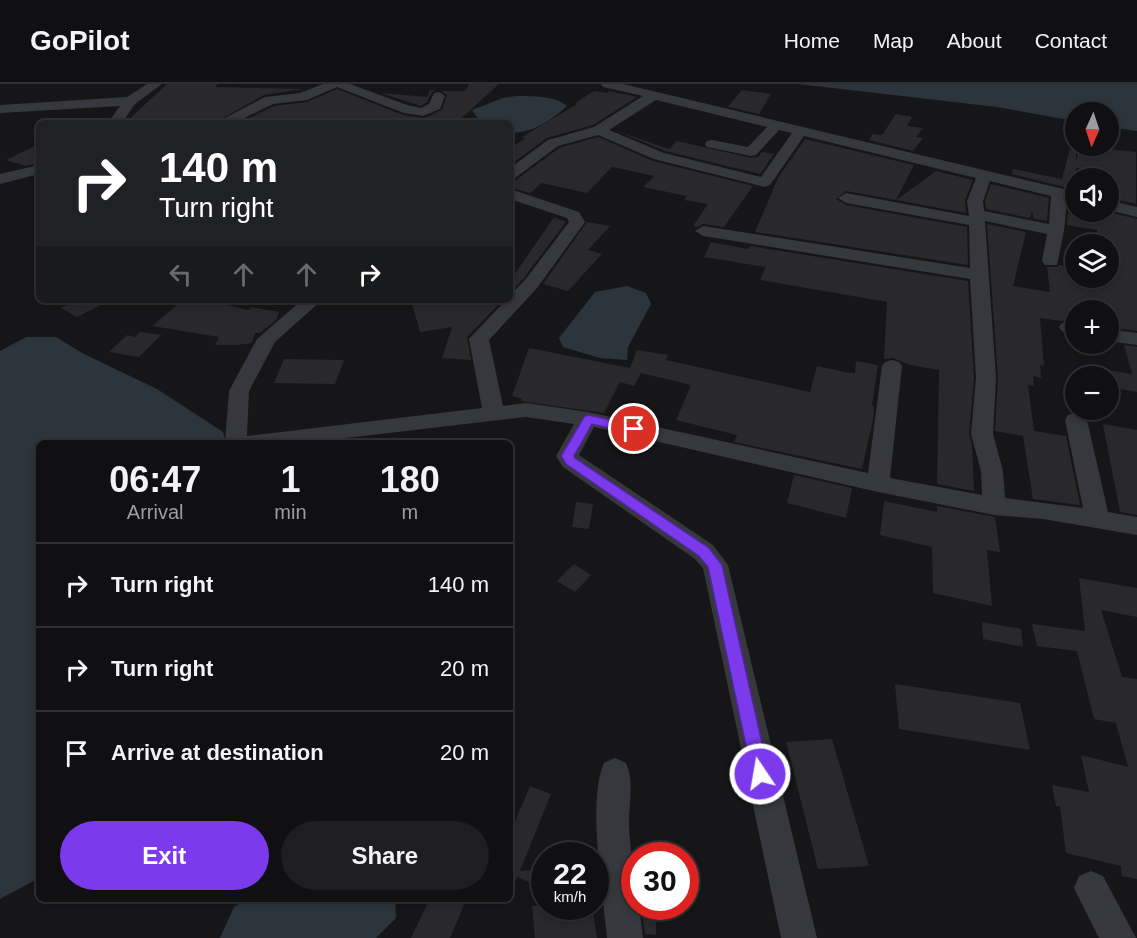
<!DOCTYPE html>
<meta charset="utf-8">
<style>
body{margin:0;font-family:Arial,sans-serif;background:#1e1e20;color:#f1f3f6;height:100vh;display:flex;flex-direction:column;font-size:22px;white-space:nowrap}
*{box-sizing:border-box;margin:0}
p{font-size:20px;color:#9c9d9f}
.icon{flex:none;width:33px;height:33px;fill:none;stroke:currentColor;stroke-width:2;stroke-linecap:round;stroke-linejoin:round}
.map{position:relative;flex:1;overflow:hidden}
.panel{position:absolute;left:36px;top:356px;width:477px;height:462px;display:flex;flex-direction:column;background:#101012;border-radius:9px;box-shadow:0 3px 9px #0003,0 0 0 2px #303032}
.panel>*{flex:none}
.top-card{position:absolute;left:36px;top:36px;width:477px;height:183px;border-radius:9px;box-shadow:0 3px 9px #0003,0 0 0 2px #303032;background:#202124;color:#fff;overflow:hidden}
.needle{width:39px;rotate:183deg}
.fabs{position:absolute;left:1065px;top:18px;display:grid;gap:12px}
.fabs a{display:grid;place-items:center;width:54px;height:54px;border-radius:50%;background:#101012;box-shadow:0 3px 9px #0003,0 0 0 2px #303032;font-size:30px}
.speed{position:absolute;left:531px;top:758px;display:flex;gap:12px;font-size:30px;font-weight:700;text-align:center}
.speed>*{display:grid;place-content:center;width:78px;height:78px;border-radius:50%;background:#101012;box-shadow:0 3px 9px #0003,0 0 0 2px #303032;line-height:1}
.speed small{font-size:15px;font-weight:400}
.speed .limit{border:9px solid #d22;background:#fff;color:#111}
.pin{position:absolute;display:grid;place-items:center;width:51px;height:51px;color:#fff;margin:-26px;border:3px solid #fff;border-radius:50%;box-shadow:0 2px 6px #0007}
.me{position:absolute;width:66px;margin:-33px;rotate:348deg;stroke-linejoin:round;filter:drop-shadow(0 0 4px #0008)}
.turn{display:flex;align-items:center;gap:21px;height:126px;padding:0 24px;font-size:27px}
.turn .icon{width:78px;height:78px;stroke-width:2.5}
.turn b{display:block;font-size:42px;line-height:51px}
.lanes{display:flex;align-items:center;height:57px;padding:0 24px;background:#0003;justify-content:center;gap:30px;direction:ltr}
.lanes .off{opacity:.35}
.eta{display:flex;justify-content:space-evenly;align-items:center;height:102px;text-align:center}
.eta b{font-size:36px;font-weight:800;line-height:42px}
.action{display:flex;gap:12px;margin-top:auto;padding:12px 24px}
.action a{flex:1;height:69px;border-radius:36px;background:#7c3aed;color:#fff;font-size:24px;font-weight:800;line-height:69px;text-align:center}
.action a+a{background:#1e1e20;color:#f1f3f6}
ul{padding:0;list-style:none}
li{display:flex;align-items:center;gap:18px;height:84px;padding:0 24px;border-top:2px solid #303032}
li div{flex:1}
li b{display:block;font-size:22px}
li em{font-style:normal}
header{display:flex;align-items:center;gap:36px;box-sizing:border-box;height:84px;padding:0 30px;background:#101012;border-bottom:2px solid #303032}
header strong{font-size:28px}
nav{display:flex;gap:33px;margin-inline-start:auto;font-size:21px}
.map>svg:first-child{display:block}
</style>
<header>
<strong>GoPilot</strong>
<nav><a>Home</a><a>Map</a><a>About</a><a>Contact</a></nav>
</header>
<div class="map">
<svg width="1137" height="854" viewBox="0 0 1137 854">
<rect width="100%" height="100%" fill="#161618"/>
<path fill="#2c353c" d="M798 0H1137V47L1109 43 1108 28H1076L1075 37 997 23Z
M516 12C531 12 556 12 567 22 552 36 530 51 510 48V39H481L472 26 503 14Z
M627 202 646 209 651 220 628 263 627 276 600 274 563 263 559 254 595 208Z
M26 253H56L82 269 157 305 223 348 226 358H39V794L0 815V267Z
M248 814 395 815 396 834 376 854H220L234 823Z"/>
<path fill="#29292c" d="M167 0H218L215 3 304 5 264 11 214 39H125Z
M469 0H499L456 39H239L274 22 307 18 337 5 403 31 424 34 442 26 447 11 441 7H465Z
M430 6H436L432 8 427 18 421 22 381 9 427 13Z
M742 6 771 10 759 30 728 23Z
M594 7 608 9 609 7 637 13 593 41 547 54 510 81V70L516 65 511 64 525 54 522 53 577 20 575 19Z
M896 30 912 33 907 42 923 44 916 53 923 54 913 67 869 56 872 50 882 51Z
M614 46 669 65 677 57 751 74 758 73 762 68 774 70 760 90 665 67Z
M598 53 653 77 753 102 724 143 703 140 698 143 693 142 708 120 684 116 687 112 643 103 654 92 612 83 587 109 542 99 530 109 510 103V98L516 96 559 64Z
M805 55 914 81 896 116 846 107 836 115 846 121 967 143 968 181 755 148 778 94Z
M39 60V79L26 82 6 76Z
M1079 62 1136 68V120L1108 114 1110 90 1076 84V106L1012 90 1013 85 1062 95 1070 65 1076 66V78Z
M936 87 973 96 965 116 966 129 896 116Z
M991 100 1049 114 1047 137 1034 135 1032 127 1030 134 986 125 985 117Z
M1069 118 1076 120V128L1108 132V128L1137 135V247L1108 243V226H1076V236L1061 237 1040 234 1044 282 1040 281 1041 294 1033 292 1034 302 1028 301 1034 347 1066 352 1080 421 1033 415 1023 352 995 347 998 294 987 140 1026 148 1013 202 1050 208 1047 183H1057L1059 181 1072 183 1076 194H1108V154L1097 152V146L1067 141Z
M554 133 566 138 523 195 514 204 510 203V197Z
M587 138 610 142 588 166 602 170 568 207 543 200Z
M711 158 748 165 750 162 968 197 974 294 969 350 972 361 974 407 937 400 939 286 910 281 893 274 884 275 887 218 760 196 766 183 704 173Z
M77 216H111L77 233 61 224Z
M183 216H204L249 226 251 223 279 228 276 236 260 249H255L252 259 237 261H215L219 253 152 242Z
M411 216H503L467 253 471 276 442 274 452 243 420 248Z
M140 248 161 251 139 273 109 268 127 251 135 253Z
M1124 261 1137 263V308L1108 303V286L1132 290Z
M529 264 630 284 637 266 668 271 666 276 810 308 817 282 850 289H855L856 277 878 281 872 322H874L873 336 862 385 734 358 737 351 676 336 691 301 641 289 634 302 620 298 604 329 521 317 522 315 512 312Z
M284 275 344 276 335 300 274 299Z
M1103 340 1137 346V431L1120 428Z
M794 391 852 404 846 434 787 419Z
M884 417 937 428V422L995 433 1000 468 987 466 992 522 933 509 932 463 880 451Z
M576 418 593 420 589 445 572 443Z
M574 480 591 491 575 508 557 497Z
M1079 494 1137 504V533L1101 526 1122 593 1137 595V795L1122 792 1121 782 1066 769 1060 722H1056L1052 701 1089 708 1081 671 1128 683 1116 639 1094 635 1077 567 1037 562 1032 540 1085 547Z
M982 538 1021 545 1023 563 983 555Z
M895 600 1020 619 1030 666 899 645Z
M832 655 869 782 818 785 786 658Z
M530 702 551 710 520 787 544 784V804L517 793 511 810 510 749Z
M430 814H467L450 854H411Z
M532 822H592L597 854H535Z
M641 822H656V851L645 850Z"/>
<g fill="none" stroke-linecap="round" stroke-linejoin="round">
<path fill="#37383d" fill-rule="evenodd" d="M147 0H162L135 20 122 39H108L120 22 0 29V21L127 13Z
M323 0H350L407 21 421 24 429 20 434 9 439 8 445 12 440 25 423 32 404 29 337 3 307 16 273 20 234 39H216L265 13 300 9Z
M601 0H623L1076 108V118L1067 115 1064 147 1057 181H1045L1042 177 1047 150 985 137 996 294 993 350 1003 387 1005 414 1083 424 1065 336 1068 331 1076 329 1084 331 1087 336 1108 428 1137 433V451L1043 435 994 431 878 408 594 343 579 371 713 461 728 481 817 854H781L703 484 695 475 563 383 556 372 574 340 526 333 312 358H225L229 307 257 255 302 216H322L275 258 249 307 247 352 482 324 469 255 506 216H510V211L525 196 569 138 567 134 510 115V105L579 128 585 138 537 204 489 256 503 322 526 319 588 328 868 389 882 282 885 278 892 276 899 278 902 282 890 394 982 411 981 387 971 350 976 294 970 195 703 152 695 147 703 142 970 184 969 141 846 119 838 114 846 109 969 132 967 117 976 94 804 52 770 101 765 103 654 75 598 51 558 62 515 94 510 96V84L548 56 594 43 643 12 603 3ZM656 16 767 43 748 63 712 56 707 57 705 60 707 63 751 72 756 71 779 46 792 49 761 93 664 69 609 46ZM990 97 1051 112 1049 140 984 127 983 117Z
M39 81V90L0 100V90Z
M1108 116 1137 123V133L1108 126Z
M1069 237 1076 238V250L1062 247 1059 243 1062 239Z
M1108 245 1137 249V261L1108 257Z
M615 674 626 679C635 699 628 722 629 743 631 770 634 795 634 822H639L643 854H607C603 810 587 717 604 679Z
M1091 787 1103 792 1136 854H1099L1074 804 1079 792Z"/>
</g>
<path fill="#7c3aed" stroke="#51269a" stroke-width="1.5" d="M588 331 634 341 641 345 634 350 592 340 574 372 575 374 709 464 722 481 769 690 767 696 760 698 754 696 752 690 708 483 699 472 566 380 561 372 584 333Z"/>
</svg>
<div class="fabs">
<a><svg class="needle" viewBox="-14 -14 28 28"><path d="M0-13l5 13h-10z" fill="#e53935"/><path d="M0 13l5-13h-10z" fill="#9c9d9f"/></svg></a>
<a><svg class="icon" aria-label="sound" viewBox="0 0 24 24"><path d="M4 9h4l5-4v14l-5-4H4zM17 9q2 3 0 6"/></svg></a>
<a><svg class="icon" aria-label="layers" viewBox="0 0 24 24"><path d="M12 4l9 5-9 5-9-5zM3 14l9 5 9-5"/></svg></a>
<a>+</a>
<a>−</a>
</div>
<div class="speed"><div>22<small>km/h</small></div><div class="limit">30</div></div>
<div class="pin" style="left:634px;top:345px;background:#d93025"><svg class="icon" aria-label="arrive" viewBox="0 0 24 24"><path d="M6 21V4h12l-3 4 3 4H6"/></svg></div>
<svg class="me" style="left:760px;top:690px" viewBox="-20 -20 40 40"><circle r="17" fill="#7c3aed" stroke="#fff" stroke-width="3"/><path d="M0-11L8 9 0 5-8 9z" fill="#fff"/></svg>
<div class="top-card">
<div class="turn"><svg class="icon" aria-label="right" viewBox="0 0 24 24"><path d="M7 20v-9h11M14 6l5 5-5 5"/></svg><div><b>140 m</b>Turn right</div></div>
<div class="lanes"><svg class="icon off" aria-label="left" viewBox="0 0 24 24"><path d="M17 20v-9H6M10 6l-5 5 5 5"/></svg><svg class="icon off" aria-label="ahead" viewBox="0 0 24 24"><path d="M12 20V5M6 11l6-6 6 6"/></svg><svg class="icon off" aria-label="ahead" viewBox="0 0 24 24"><path d="M12 20V5M6 11l6-6 6 6"/></svg><svg class="icon" aria-label="right" viewBox="0 0 24 24"><path d="M7 20v-9h11M14 6l5 5-5 5"/></svg></div>
</div>
<section class="panel">
<div class="eta">
<div><b>06:47</b><p>Arrival</p></div>
<div><b>1</b><p>min</p></div>
<div><b>180</b><p>m</p></div>
</div>
<ul>
<li><svg class="icon" aria-label="right" viewBox="0 0 24 24"><path d="M7 20v-9h11M14 6l5 5-5 5"/></svg><div><b>Turn right</b></div><em>140 m</em></li>
<li><svg class="icon" aria-label="right" viewBox="0 0 24 24"><path d="M7 20v-9h11M14 6l5 5-5 5"/></svg><div><b>Turn right</b></div><em>20 m</em></li>
<li><svg class="icon" aria-label="arrive" viewBox="0 0 24 24"><path d="M6 21V4h12l-3 4 3 4H6"/></svg><div><b>Arrive at destination</b></div><em>20 m</em></li>
</ul>
<div class="action"><a>Exit</a><a>Share</a></div>
</section>
</div>
